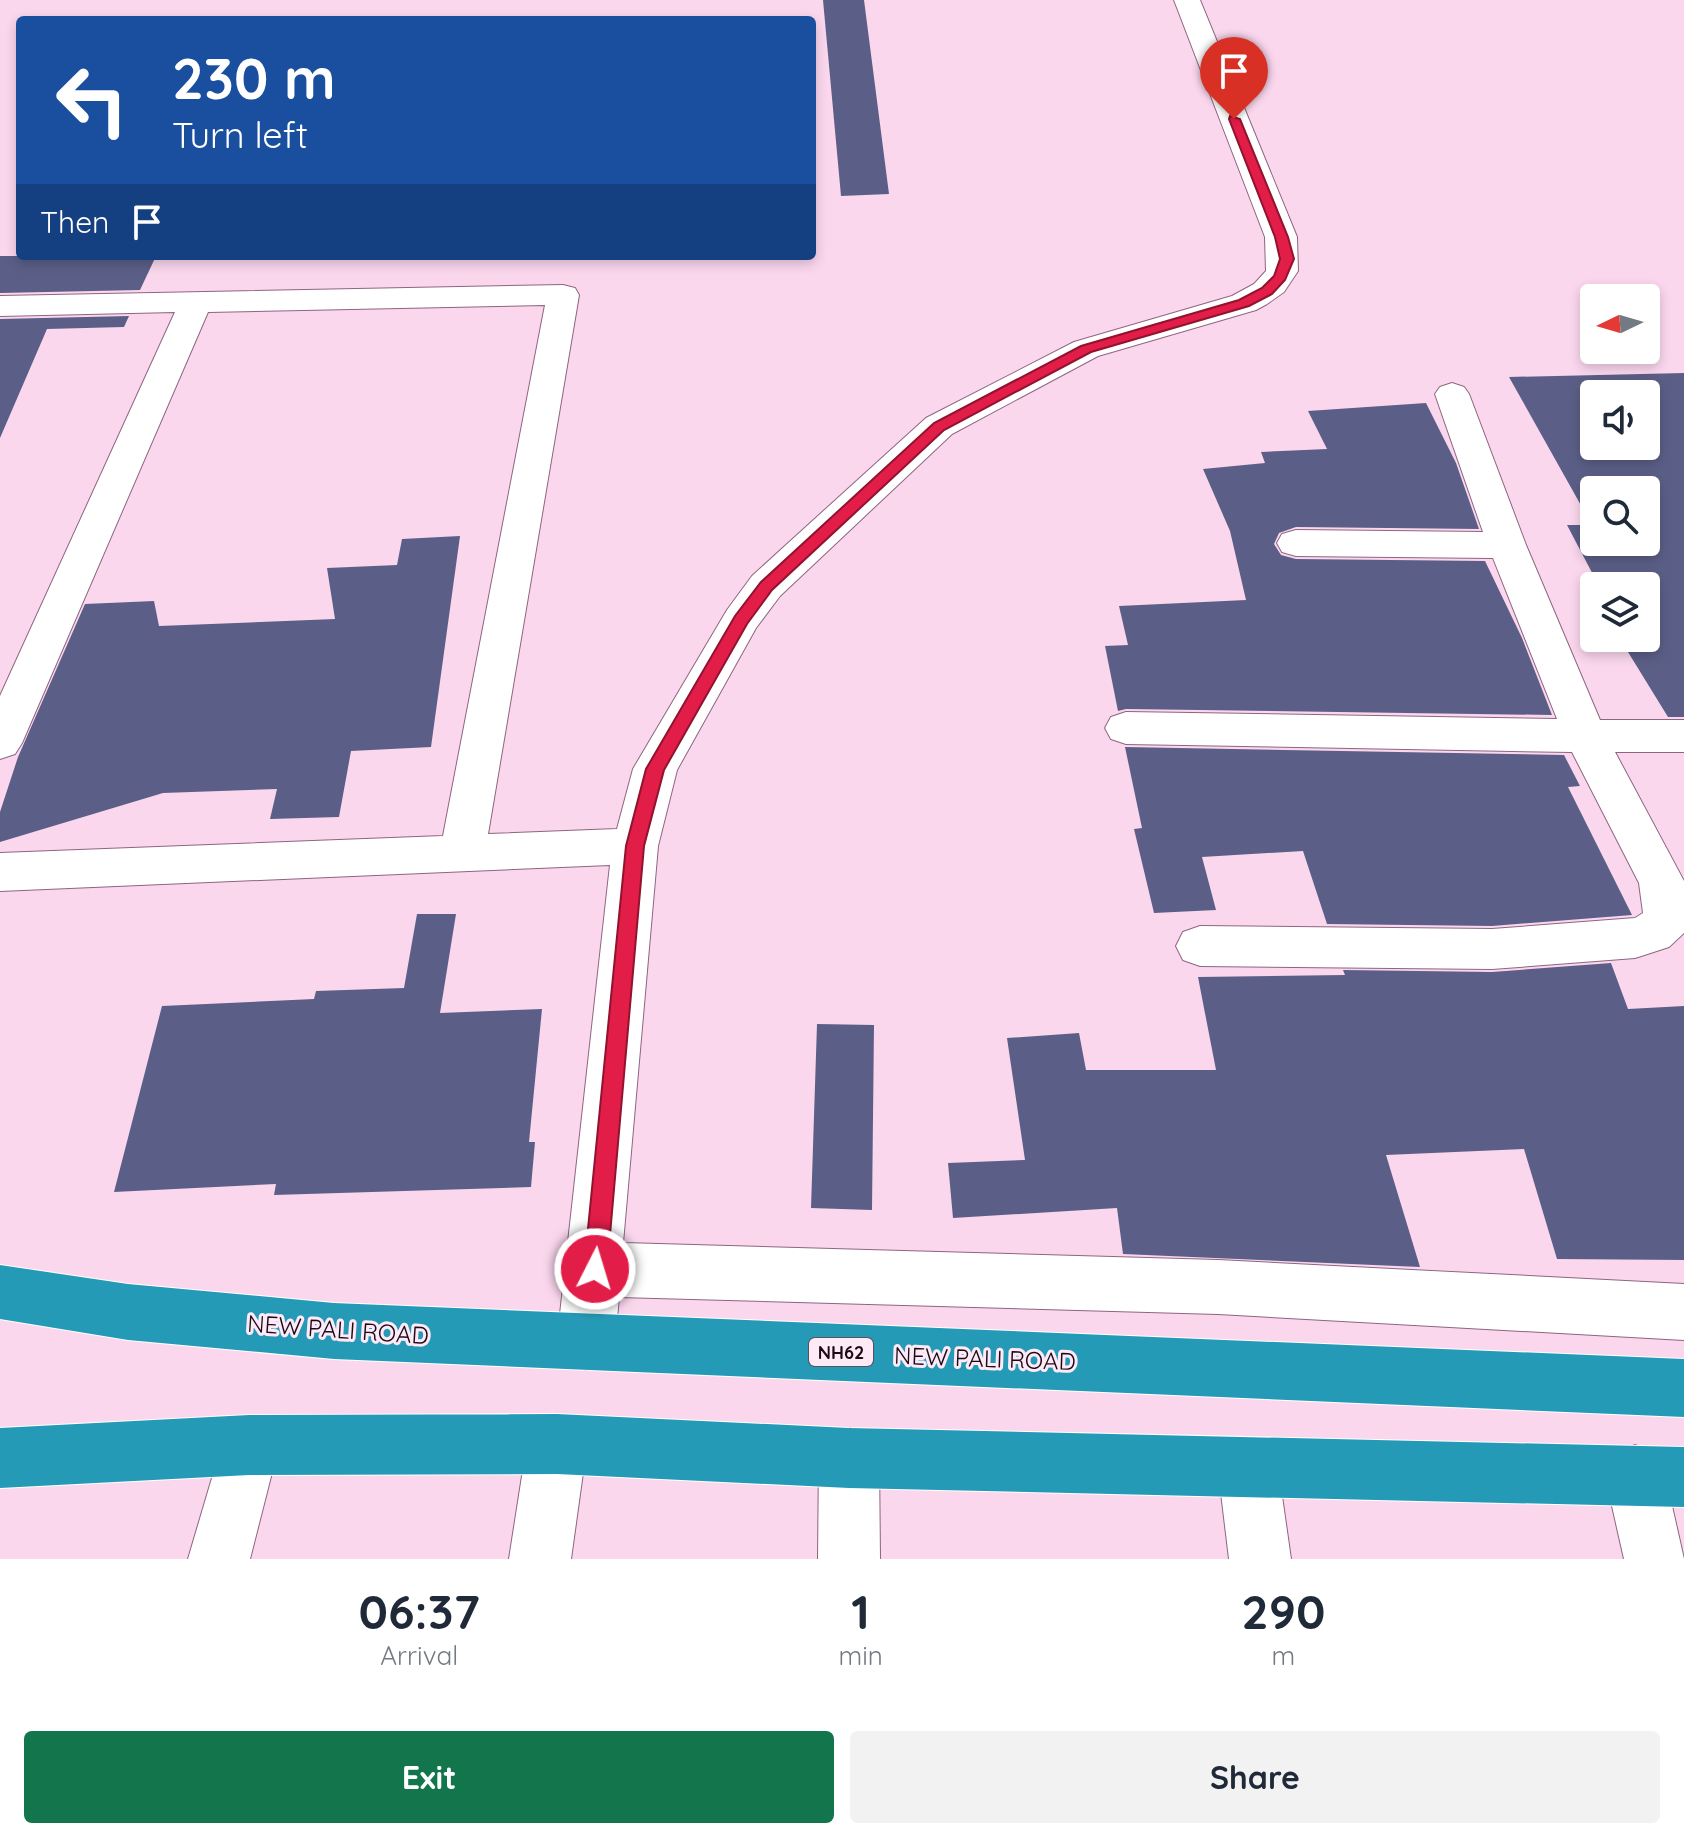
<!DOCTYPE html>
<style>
body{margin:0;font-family:Quicksand,sans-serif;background:#f2f2f3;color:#1f2937;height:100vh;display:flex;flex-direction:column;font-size:30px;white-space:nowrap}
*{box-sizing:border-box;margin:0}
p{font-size:26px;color:#747a83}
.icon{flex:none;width:44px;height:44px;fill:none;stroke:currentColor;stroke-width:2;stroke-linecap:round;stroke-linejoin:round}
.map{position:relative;height:1559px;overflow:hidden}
.panel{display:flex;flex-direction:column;background:#fff;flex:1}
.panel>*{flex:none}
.hud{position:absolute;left:16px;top:16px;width:800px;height:244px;border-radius:8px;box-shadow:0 4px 12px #0003;background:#1a4fa0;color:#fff;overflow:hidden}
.needle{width:52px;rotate:265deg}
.controls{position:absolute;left:1580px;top:284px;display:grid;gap:16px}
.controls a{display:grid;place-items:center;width:80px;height:80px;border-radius:8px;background:#fff;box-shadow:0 4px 12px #0003;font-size:40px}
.pin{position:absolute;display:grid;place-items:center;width:68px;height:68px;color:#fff;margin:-82px -34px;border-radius:50% 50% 50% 0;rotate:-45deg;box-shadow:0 0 8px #0007}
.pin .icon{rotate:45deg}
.me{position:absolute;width:88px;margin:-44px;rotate:5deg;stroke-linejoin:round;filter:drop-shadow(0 0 6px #0008)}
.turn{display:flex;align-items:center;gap:28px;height:168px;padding:0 24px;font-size:36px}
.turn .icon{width:104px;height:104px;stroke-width:2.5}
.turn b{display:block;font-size:56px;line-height:68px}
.then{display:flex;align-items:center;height:76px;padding:0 24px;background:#0003;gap:16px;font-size:30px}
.eta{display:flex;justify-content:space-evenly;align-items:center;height:136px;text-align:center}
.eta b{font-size:48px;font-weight:700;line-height:56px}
.cta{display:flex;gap:16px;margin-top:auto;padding:16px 24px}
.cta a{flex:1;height:92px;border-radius:8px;background:#13754c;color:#fff;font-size:32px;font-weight:700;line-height:92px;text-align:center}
.cta a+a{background:#f2f2f3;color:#1f2937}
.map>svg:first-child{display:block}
</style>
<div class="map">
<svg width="1684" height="1559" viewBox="0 0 1684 1559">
<rect width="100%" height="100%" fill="#fbd7ee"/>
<path fill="#5b5f87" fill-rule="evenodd" d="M823 0H864L889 194 841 196Z
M0 256H156L140 290 0 293Z
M129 316 124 327 47 329 0 438V319Z
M1684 373V717H1668L1628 652H1634L1626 638H1646V586H1599L1567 525H1592L1509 377ZM1594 394H1646V446H1594ZM1594 490H1646V542H1594Z
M1426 403 1456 463 1479 529 1296 527 1279 533 1274 544 1281 555 1296 559 1485 561 1522 638 1552 715 1126 709 1118 711 1105 646 1128 645 1119 606 1246 600 1230 531 1203 469 1265 463 1261 452 1327 449 1308 411Z
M460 536 431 747 351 751 339 817 270 819 277 789 163 793 0 842V812L18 757 85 604 154 601 159 626 335 619 327 568 397 565 402 539Z
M1125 747 1564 755 1580 786 1568 787 1632 915 1492 926 1327 924 1303 851 1202 857 1216 910 1154 913 1134 829 1142 828Z
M417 914H456L440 1013 542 1009 529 1142H535L531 1187 274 1195 276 1184 114 1192 162 1006 314 999 316 991 404 988Z
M1611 963 1628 1009 1684 1006V1260L1557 1259 1524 1149 1386 1155 1420 1267 1123 1254 1117 1208 953 1218 948 1163 1025 1160 1007 1038 1079 1033 1086 1070H1216L1198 977 1345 975 1343 970 1492 972Z
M817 1024 874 1025 872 1210 811 1208Z"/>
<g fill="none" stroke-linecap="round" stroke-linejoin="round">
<defs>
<path id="minor" d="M1174 0H1200L1297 237 1298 271 1284 292 1267 304 1256 310 1098 356 952 434 780 596 756 628 677 770 658 846 623 1243 1218 1260 1684 1284V1340L1218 1314 619 1297 615 1341 606 1361 586 1370 566 1361 557 1341 610 865 0 891V853L443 836 545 305 208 312 22 743 15 754 0 759V696L175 312 0 316V296L563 285 575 288 579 295 488 834 617 829 633 769 727 610 752 576 786 545 926 418 1074 342 1232 296 1254 284 1266 271 1265 237Z
M1452 383 1464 387 1469 394 1526 545 1600 720H1684V752H1615L1684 881V933L1669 947 1635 958 1492 969 1200 966 1183 960 1176 946 1183 932 1200 926 1492 929 1635 918 1643 913 1639 883 1572 752 1126 744 1111 739 1105 728 1111 717 1126 712 1557 719 1493 558 1296 556 1282 552 1277 543 1282 534 1296 530 1483 532 1435 394 1440 387Z
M557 1414 578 1423 587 1444 571 1559H509L527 1444 536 1423Z
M249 1415 270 1424 279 1445 250 1559H188L228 1424Z
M849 1428 870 1437 879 1458 880 1559H818L819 1458 828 1437Z
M1248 1438 1269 1447 1278 1468 1291 1559H1229L1218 1468 1227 1447Z
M1635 1445 1656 1454 1665 1475 1684 1559H1624L1605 1475 1614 1454Z"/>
<path id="highway" d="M0 1265 128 1284 334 1303 1684 1359V1417L334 1359 128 1340 0 1319Z
M557 1414 849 1428 1684 1447V1507L849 1488 557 1474 249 1475 0 1488V1428L249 1415Z"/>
</defs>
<use href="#minor" stroke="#8d6580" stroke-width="2"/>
<use href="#highway" stroke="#fff" stroke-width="2"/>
<use href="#minor" fill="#fff" fill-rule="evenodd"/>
<use href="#highway" fill="#259ab7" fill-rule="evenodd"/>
</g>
<path fill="#e11d48" stroke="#92132f" stroke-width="2" d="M1230 116 1240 119 1288 237 1294 259 1285 280 1272 294 1249 306 1091 352 944 430 772 590 747 624 664 770 644 846 607 1269 603 1277 595 1280 587 1277 584 1269 626 846 646 769 735 616 761 582 934 423 1081 346 1239 300 1262 288 1274 276 1280 259 1275 237 1229 119Z"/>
<g text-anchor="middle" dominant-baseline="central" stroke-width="6" stroke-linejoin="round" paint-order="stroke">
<rect fill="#fdeaf6" stroke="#5e4e59" stroke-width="2" x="809" y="1338" width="64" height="28" rx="6"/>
<g font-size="18" font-weight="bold" fill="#1a0b16">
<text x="841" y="1352">NH62</text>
</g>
<g font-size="24" fill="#1a0b16" stroke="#fdeaf6">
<text transform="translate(338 1329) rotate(4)">NEW PALI ROAD</text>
<text transform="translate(985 1358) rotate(2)">NEW PALI ROAD</text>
</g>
</g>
</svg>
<div class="controls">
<a><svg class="needle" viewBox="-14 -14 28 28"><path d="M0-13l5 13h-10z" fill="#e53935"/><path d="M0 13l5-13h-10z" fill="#747a83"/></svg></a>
<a><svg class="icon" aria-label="sound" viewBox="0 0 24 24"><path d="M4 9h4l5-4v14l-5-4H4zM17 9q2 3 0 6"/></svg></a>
<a><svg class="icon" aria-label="search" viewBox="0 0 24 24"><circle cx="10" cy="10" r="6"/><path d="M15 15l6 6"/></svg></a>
<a><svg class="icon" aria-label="layers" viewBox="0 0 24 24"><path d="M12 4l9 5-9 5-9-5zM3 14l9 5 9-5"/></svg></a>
</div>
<div class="pin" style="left:1234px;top:119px;background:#d93025"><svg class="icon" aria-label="arrive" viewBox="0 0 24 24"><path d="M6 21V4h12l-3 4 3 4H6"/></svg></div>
<svg class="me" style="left:595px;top:1269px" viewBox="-20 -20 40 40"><circle r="17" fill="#e11d48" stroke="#fff" stroke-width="3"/><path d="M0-11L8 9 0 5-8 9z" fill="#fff"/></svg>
<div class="hud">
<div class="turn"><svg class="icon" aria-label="left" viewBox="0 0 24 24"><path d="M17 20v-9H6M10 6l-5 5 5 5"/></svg><div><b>230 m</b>Turn left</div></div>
<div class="then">Then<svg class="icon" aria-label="arrive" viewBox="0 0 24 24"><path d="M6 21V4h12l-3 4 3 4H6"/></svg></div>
</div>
</div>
<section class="panel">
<div class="eta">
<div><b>06:37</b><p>Arrival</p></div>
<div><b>1</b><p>min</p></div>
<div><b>290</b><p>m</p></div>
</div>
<div class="cta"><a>Exit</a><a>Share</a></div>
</section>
